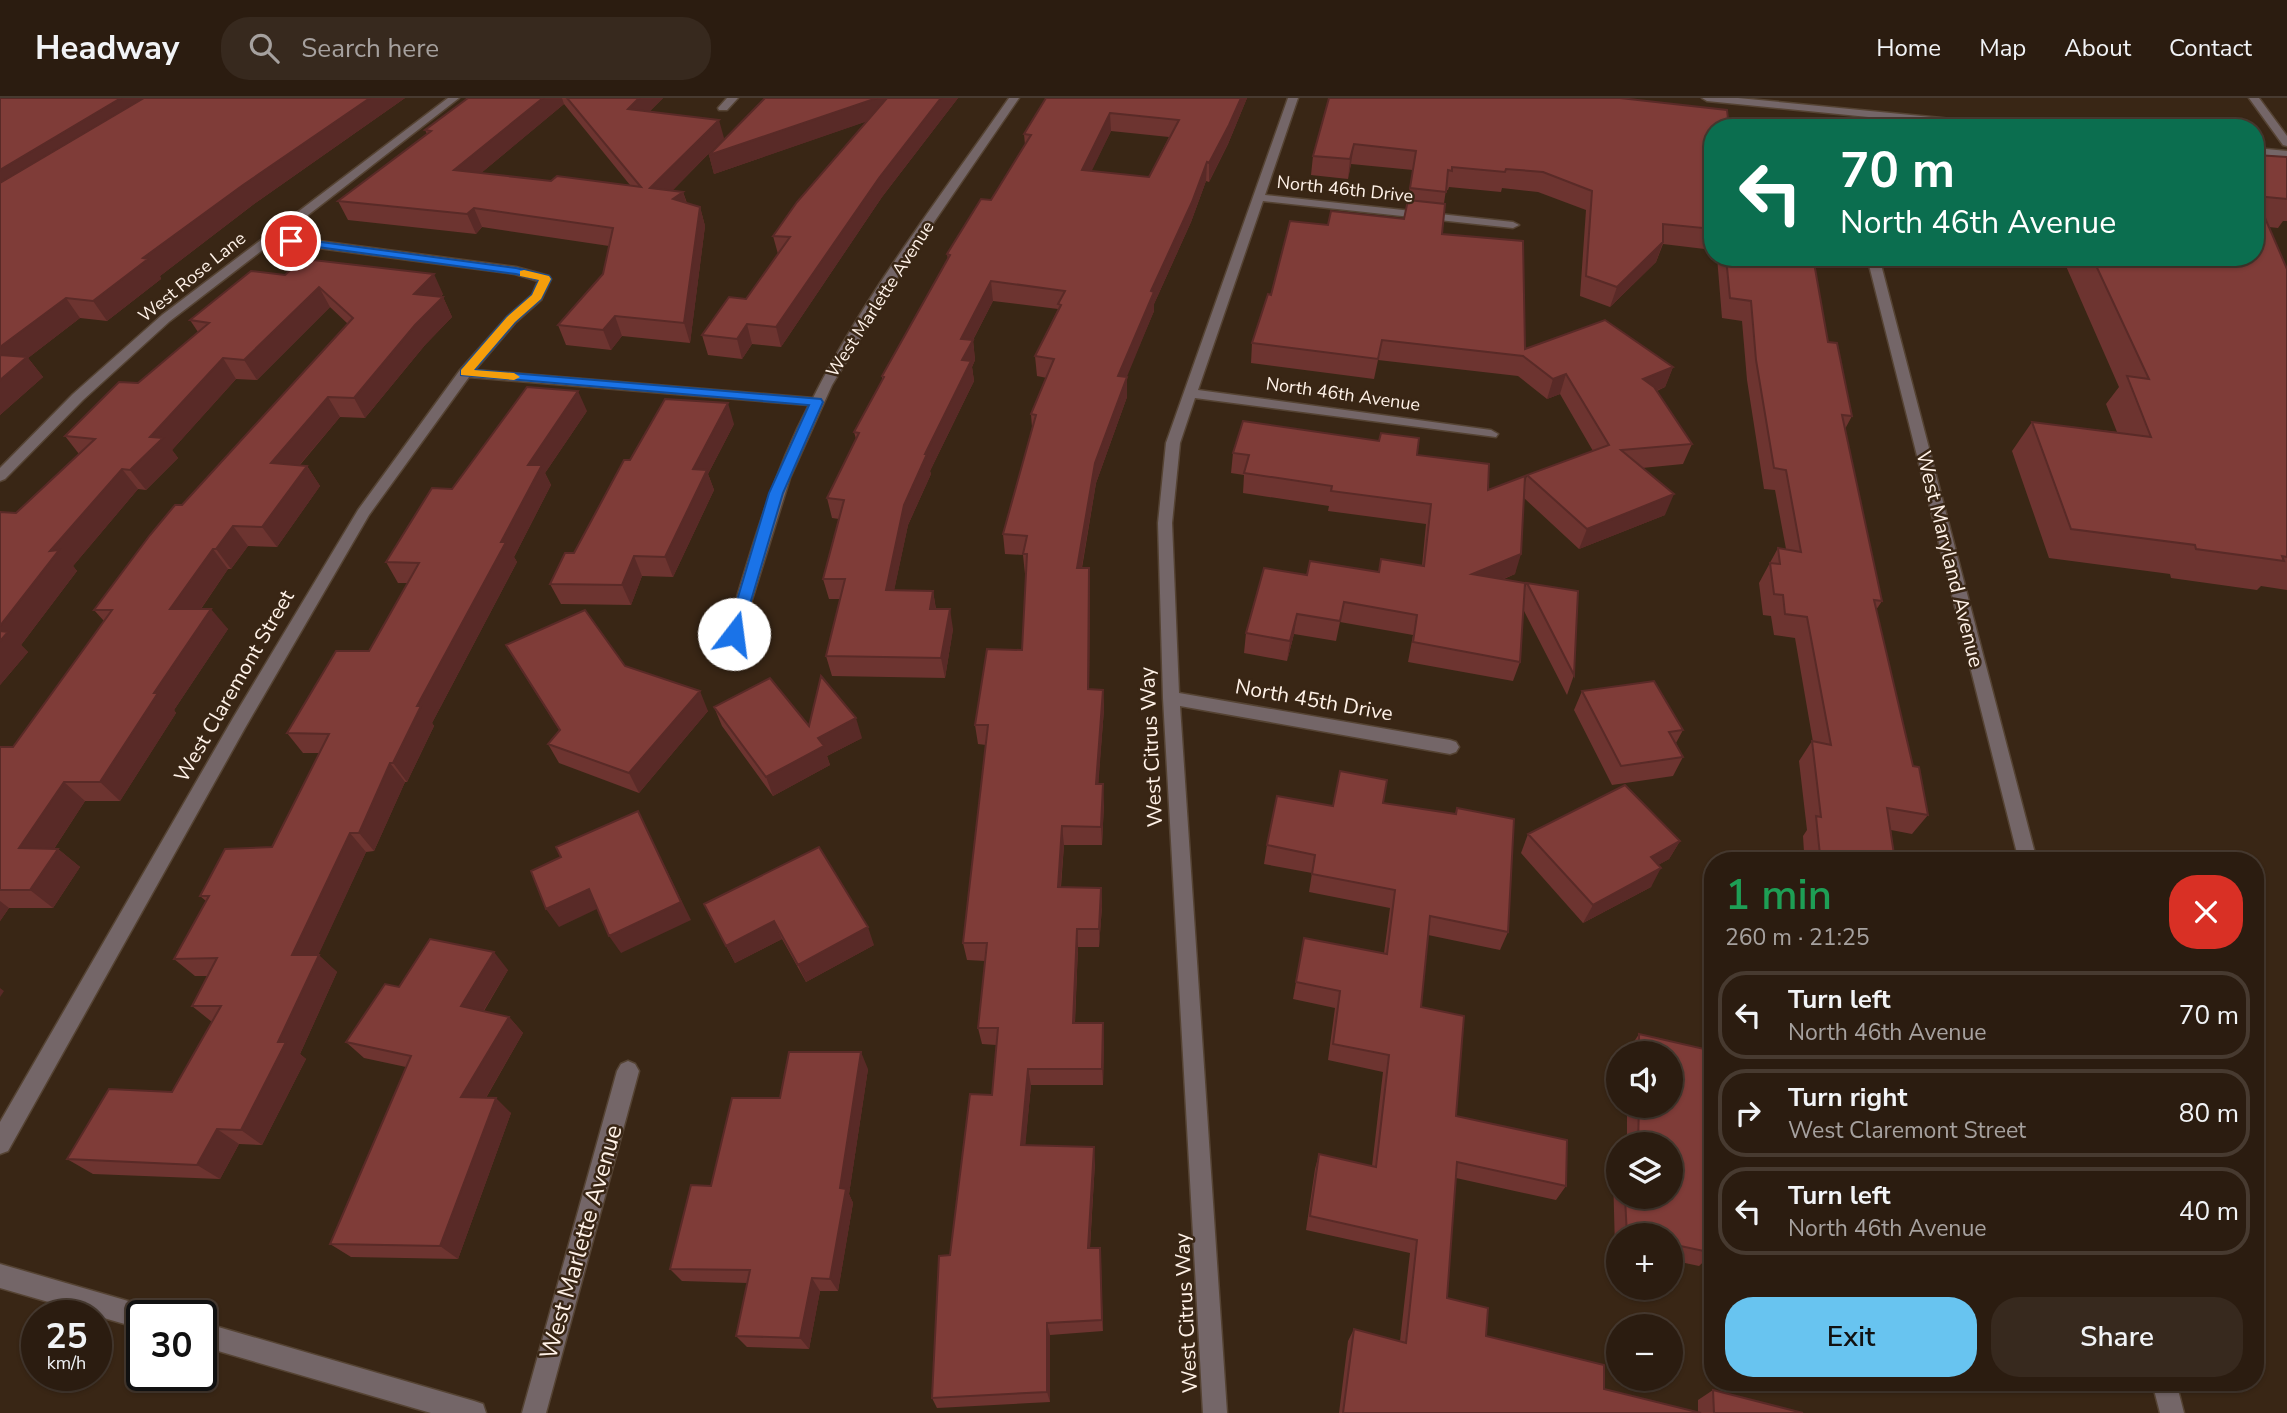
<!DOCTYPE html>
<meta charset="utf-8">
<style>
body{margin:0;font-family:"Nunito Sans",sans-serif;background:#37291e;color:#f1f3f6;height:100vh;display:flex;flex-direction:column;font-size:26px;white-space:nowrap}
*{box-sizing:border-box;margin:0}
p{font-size:23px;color:#a6a19f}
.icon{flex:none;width:38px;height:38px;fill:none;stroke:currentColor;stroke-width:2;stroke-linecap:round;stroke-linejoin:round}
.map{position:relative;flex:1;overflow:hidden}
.details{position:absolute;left:1704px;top:754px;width:560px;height:539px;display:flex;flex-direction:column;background:#2b1c10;border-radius:28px;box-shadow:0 2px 5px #0004,0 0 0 2px #473a30}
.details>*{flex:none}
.banner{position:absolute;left:1704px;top:21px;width:560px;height:147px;border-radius:28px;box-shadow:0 2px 5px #0004,0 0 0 2px #473a30;background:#0b6e4f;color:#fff;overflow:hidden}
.tools{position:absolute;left:1606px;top:943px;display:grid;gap:14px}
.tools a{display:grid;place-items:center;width:77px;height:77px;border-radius:50%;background:#2b1c10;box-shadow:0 2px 5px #0004,0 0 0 2px #473a30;font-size:35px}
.speed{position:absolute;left:21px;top:1202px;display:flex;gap:14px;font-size:35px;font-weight:700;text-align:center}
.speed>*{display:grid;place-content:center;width:91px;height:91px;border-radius:50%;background:#2b1c10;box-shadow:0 2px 5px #0004,0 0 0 2px #473a30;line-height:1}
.speed small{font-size:18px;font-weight:400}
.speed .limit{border:4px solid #111;border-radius:10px;background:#fff;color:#111}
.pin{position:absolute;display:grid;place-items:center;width:60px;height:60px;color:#fff;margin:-30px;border:4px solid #fff;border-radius:50%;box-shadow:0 2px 7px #0007}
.me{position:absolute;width:77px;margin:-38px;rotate:15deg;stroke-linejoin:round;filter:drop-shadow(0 0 5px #0008)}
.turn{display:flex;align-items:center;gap:24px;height:147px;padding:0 21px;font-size:32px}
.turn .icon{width:91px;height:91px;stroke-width:2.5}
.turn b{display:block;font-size:49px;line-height:60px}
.round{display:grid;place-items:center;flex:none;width:74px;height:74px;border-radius:28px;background:#37291e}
.summary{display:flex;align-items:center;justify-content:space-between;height:119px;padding:0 21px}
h1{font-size:42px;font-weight:600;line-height:52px;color:#1e9e55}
.button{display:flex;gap:14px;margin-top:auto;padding:14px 21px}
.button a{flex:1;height:80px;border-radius:28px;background:#68c4f0;color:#111;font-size:28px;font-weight:600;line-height:80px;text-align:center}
.button a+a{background:#37291e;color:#f1f3f6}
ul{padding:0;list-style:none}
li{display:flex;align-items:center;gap:21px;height:88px;margin:0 14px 10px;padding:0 7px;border:4px solid #473a30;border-radius:28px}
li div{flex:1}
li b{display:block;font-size:26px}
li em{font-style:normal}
header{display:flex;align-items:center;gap:42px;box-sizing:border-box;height:98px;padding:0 35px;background:#2b1c10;border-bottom:2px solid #473a30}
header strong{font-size:33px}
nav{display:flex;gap:38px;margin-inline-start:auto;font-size:24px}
.search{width:490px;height:63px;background:#37291e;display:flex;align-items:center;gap:18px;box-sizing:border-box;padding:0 24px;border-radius:28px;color:#a6a19f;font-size:26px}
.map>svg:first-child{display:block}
</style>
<header>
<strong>Headway</strong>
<div class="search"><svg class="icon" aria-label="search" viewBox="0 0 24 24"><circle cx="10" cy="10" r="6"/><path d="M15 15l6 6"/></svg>Search here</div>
<nav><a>Home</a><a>Map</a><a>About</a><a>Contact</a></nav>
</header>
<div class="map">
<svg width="2287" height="1315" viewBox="0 0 2287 1315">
<rect width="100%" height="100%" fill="#392615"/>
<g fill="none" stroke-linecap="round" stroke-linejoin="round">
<defs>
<path id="minor" d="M448 0H459L281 138 516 169 549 178 551 181 541 202 515 225 475 272 813 300C867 193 941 98 1009 0H1019L908 162 832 287 790 380 740 540 734 542 726 536C749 458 771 380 809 307L469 279 369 417 245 630 8 1053 0 1056V1024L233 620 358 412 460 272 507 219 532 197 538 183 515 176 273 144 170 223 83 302 5 381 0 383V370L73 296 162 217Z
M727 0H738L727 12H719L718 10Z
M1288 0H1298L1265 97 1513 124 1519 127 1513 130 1263 103 1198 292 1491 332 1498 336 1496 339 1195 300 1180 345 1172 425 1179 595 1450 642 1456 644 1459 649 1456 654 1450 656 1180 608 1227 1315H1203L1163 600 1158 425 1166 345Z
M1702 0H1738L2013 27 2018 30H1979L1707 3Z
M2249 0H2259L2287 38V48L2283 47Z
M2256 50 2287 53V59L2256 56Z
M1867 159H1879L2037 763H2019Z
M628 963 635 966 639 973 546 1315H522L617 973 621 966Z
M0 1166 142 1207 150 1211 154 1218H142V1231L0 1190Z
M201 1224 474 1303 483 1306 486 1315H431L201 1248Z
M2152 1284H2176L2184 1315H2160Z"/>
</defs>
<use href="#minor" stroke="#554333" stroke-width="3"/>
<use href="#minor" fill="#746668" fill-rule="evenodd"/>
</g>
<path fill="#6d3430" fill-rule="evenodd" d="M0 0H405L254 106 160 178 161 181 107 223 80 220 28 260 43 279 0 317Z
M468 0H663L650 13 724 40 672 93 683 94 687 105 700 109 705 128 690 245 622 238 611 252 566 247 558 227 603 176 609 148 482 129 476 136 348 122 338 103 427 36 425 32ZM564 6 630 87 551 83 481 75Z
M958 0 882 99 781 249 752 246 742 261 708 257 702 237 746 201 778 156 773 138 867 23 714 76 709 57Z
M1046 0H1247L1228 46 1209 84 1206 83 1191 124 1154 206V213L1126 279 1127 299 1096 385 1082 470H1089L1090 490 1089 591 1103 592 1104 611 1098 686 1104 705 1102 747H1064L1061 789 1101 790 1102 808 1099 849H1078L1075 925 1104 942 1103 987H1031L1025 1047 1095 1064 1090 1150H1100L1103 1233 1050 1237V1304L937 1310 932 1300 950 1157 992 997 996 947 982 946 978 930 985 863 967 862 963 845 986 647 978 646 975 627 1022 552 1026 476H1025L1023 457 1005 456 1003 436 1032 330 1031 316 1047 280 1037 278 1035 258 1058 211 993 203 973 242 975 262 972 269 974 283 930 373 931 376 908 427 894 492 933 493 936 511 953 531 945 580 832 578 826 558 840 501H829L823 481 839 421 832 420 827 400 856 341 854 334 882 282V278L948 161 947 156 991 102 1025 47 1024 36ZM1111 33 1169 39 1149 79 1091 73Z
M1329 0 1713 30V152L1663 146 1656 164 1610 209 1580 198 1586 112 1538 94 1502 90 1501 94 1449 89 1448 92H1446L1444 105 1442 136 1525 251 1673 269 1665 289 1657 293 1692 346 1683 366 1642 370 1665 417 1579 451 1524 400 1515 476 1504 481 1524 492 1527 485 1574 577 1567 597 1523 511 1520 564 1513 583 1408 564 1413 537 1340 524 1336 543 1294 536 1287 563 1244 555 1246 535 1307 477 1379 474 1422 468 1426 426 1328 413 1329 408 1243 395 1244 377 1231 375 1233 355 1417 357 1488 392 1524 388 1527 377 1593 353 1560 296 1547 301 1518 278 1378 262 1374 281 1251 265 1252 245 1271 197 1328 127 1404 121 1413 72 1351 66 1348 81 1311 77 1313 58Z
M2256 57 2287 59V123H2283L2278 130 2269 129 2287 171V492L2261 488 2257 492 2171 480 2170 476 2049 460 2012 353 2032 324 2117 334 2106 306 2119 289 2062 159H2256Z
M287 159 443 196 441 199H443L452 219 425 247 365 320 340 319 300 367 307 368 320 388 277 449 248 448 231 471H228L201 511 228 531 174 612 176 615 120 703H85L54 751H58L80 769 53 810H9L0 823V649H13L104 523 94 512 182 407 348 226 330 209 257 282 236 281 172 352 178 360 146 392 138 391 73 468 77 473 21 547 28 554 0 587 16 415 79 356 65 338 138 285 198 234 190 222 285 177 293 170Z
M1717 159H1813L1828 244 1852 318 1845 331 1882 503 1876 512 1913 668 1928 717 1912 736 1891 732 1895 763H1793L1800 753 1804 754 1803 738 1807 732 1799 663 1812 643 1813 644 1795 540 1774 537 1771 518 1763 517 1759 485 1778 450 1786 451 1775 392 1764 391 1747 282 1742 223 1722 220Z
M587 313 545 375 551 387 514 459 517 464 432 625 434 628 407 684H405L374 753 366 754 318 857 337 874 300 956 306 961 262 1047 239 1046 220 1081 93 1076 67 1061 172 994 212 924 192 908 208 878H195L174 861 206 803 200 798 272 749 319 655H303L287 635 369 553 408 485H398L386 464 452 391Z
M734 326 708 376 714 392 673 479 642 478 631 507 561 506 550 486 574 455 630 362Z
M506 547 625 568 708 613 639 695 559 665 548 646 560 633 518 567Z
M1582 593 1683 632 1676 645 1683 659 1673 678 1612 687 1574 612Z
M714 609 809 628 862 640 827 658 830 667 773 698 722 628Z
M1383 705 1455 716 1457 710 1508 834 1500 852 1428 837 1421 909 1456 1018 1566 1088 1556 1102 1456 1080 1447 1200 1486 1238 1604 1291 1698 1314V1302L1713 1292 1803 1315H1339L1348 1243 1354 1231 1400 1243 1410 1155 1306 1132 1315 1071 1319 1056 1372 1068 1383 974 1328 962 1335 910 1293 901 1304 840 1384 855 1390 810 1309 794 1312 775 1264 766 1267 747Z
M1528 736 1680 743 1669 761 1658 767 1651 789 1583 825 1521 755Z
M704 806 874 847 806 884 782 841 735 865Z
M508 872 484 913 509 919 523 935 486 1000 511 1015 458 1161 351 1159 330 1146 406 969 364 960 346 944 399 889Z
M1639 936 1713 953V1056L1705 1054 1713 1155 1699 1168 1671 1162V1138H1619V1152L1615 1151 1613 1075 1619 1068V1099H1671V1046H1627V1008H1671V956H1628V953Z
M868 971 849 1096 853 1105 838 1193H820L809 1251 747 1249 736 1238 748 1185 682 1183 670 1171 780 1000Z
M1971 1284H2035L2012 1294Z"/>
<path fill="#592a27" d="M121 0H163L0 99V72Z
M370 0H405L254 106 160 178 161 181 107 223 93 203 143 160 243 87Z
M543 0H562L564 6 462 91 454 72Z
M639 0H663L633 29 628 11Z
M877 0H892L894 14 714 76 709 57Z
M941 0H958L882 99 781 249 776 229 879 80Z
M1241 0H1247L1228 46 1209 84V65Z
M1110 15 1111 33 1083 91 1082 72Z
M719 22 724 40 656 109 650 90Z
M1354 46 1351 66 1348 81 1350 61Z
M1207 64 1206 83 1191 124 1154 206V213L1119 298 1118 278 1151 193Z
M683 94 689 113 673 101Z
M700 109 705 128 690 245 684 225Z
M474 110 482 129 476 136 467 116Z
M1663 144 1656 164 1610 209 1617 189Z
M434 176 443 196 424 215 414 196Z
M991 183 993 203 964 259 973 242 975 262 972 269 974 283 930 373 931 376 908 427 890 512 886 492 904 407 925 356 961 241Z
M319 189 330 209 257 282 244 262Z
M443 199 452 219 425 247 365 320 354 300 415 227Z
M66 200 80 220 28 260 43 279 0 317V249Z
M615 218 622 238 611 252 603 232Z
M747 226 752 246 742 261 737 241Z
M223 260 236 281 172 352 178 360 146 392 130 372 150 339Z
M1673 269 1665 289 1636 301 1643 281Z
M1566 276 1560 296 1547 301 1553 281Z
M1127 279V299L1096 385 1078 491 1077 470 1095 365Z
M578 293 587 313 545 375 551 387 514 459 517 464 432 625 434 628 407 684 393 665 417 608 501 444 528 367Z
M328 299 340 319 284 385 271 365Z
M728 305 734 326 708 376 714 392 673 479 665 459 693 371Z
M307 368 320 388 277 449 262 429Z
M122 371 138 391 73 468 77 473 21 547 28 554 0 587V528L50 453Z
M1674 396 1665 417 1579 451 1587 431Z
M233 428 248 448 231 471 216 451Z
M213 451 228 471 187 531 170 511Z
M1521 456 1515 476 1466 496 1472 476Z
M634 458 642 478 631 507 622 487Z
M1089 470 1090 490 1089 611 1088 591Z
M933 493 936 513 930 511Z
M211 511 228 531 174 612 176 615 120 703 100 684 154 595Z
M950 511 953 531 945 580 941 560Z
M1297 516 1294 536 1287 563 1290 543Z
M1103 592 1104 611 1097 705 1096 686Z
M700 593 708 613 639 695 629 675Z
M856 620 862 640 827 658 830 667 773 698 766 679 818 640Z
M390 665 405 684 374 753 359 735Z
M64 684 85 703 42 769 19 750Z
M1103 686 1104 705 1102 747 1101 729Z
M638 713 691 822 621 855 609 838Z
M1062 728 1064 747 1059 807 1058 789Z
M350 735 366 754 310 875 292 857Z
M1680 743 1669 761 1640 777 1651 759Z
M58 751 80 769 53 810 30 792Z
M1661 770 1651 789 1583 825 1593 807Z
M1101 790 1102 808 1099 849V831Z
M589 791 601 809 559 829 546 811Z
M0 803 9 810 0 823Z
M774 823 782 841 735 865 726 848Z
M868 829 874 847 806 884 798 867Z
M1077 831 1078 849 1074 942 1073 925Z
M494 854 508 872 476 925 461 908Z
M319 857 337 874 300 956 306 961 262 1047 241 1032 278 944Z
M0 890 4 893 0 899Z
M509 919 523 935 477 1015 461 999Z
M1103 925 1104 942 1103 987 1102 971Z
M861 954 868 971 849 1096 853 1105 838 1193 830 1181 840 1090Z
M1028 971 1031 987 1024 1062 1021 1047Z
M496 1000 511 1015 458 1161 440 1148Z
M217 1031 239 1046 220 1081 197 1067Z
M1094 1049 1095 1064 1089 1163 1088 1150Z
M1100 1150 1101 1163 1103 1233 1102 1222Z
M812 1180 820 1193 809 1251 800 1240Z
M1047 1225 1050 1237V1304L1047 1294Z"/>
<path fill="#7f3c38" stroke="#592a27" stroke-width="2" fill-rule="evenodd" d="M0 0H121L0 72Z
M144 0H370L243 87 143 160 148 161 93 203 66 200 0 249V85Z
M468 0H543L454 72 551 83 557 78 641 89 567 0H639L628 11 719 22 650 90 683 94 673 101 700 109 684 225 615 218 603 232 558 227 603 176 613 130 474 110 467 116 338 103 431 33 425 32Z
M765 0H877L709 57Z
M887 0H941L879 80 776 229 747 226 737 241 702 237 729 199 746 201 790 139 773 138 797 104Z
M1046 0H1241L1229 27 1209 65 1207 64 1192 104 1151 193 1154 194 1118 278 1127 279 1095 365 1077 470H1089L1088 591 1103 592 1096 686H1103L1101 729 1062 728 1058 789 1101 790 1099 831H1077L1073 925H1103L1102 971H1028L1021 1047 1094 1049 1088 1150H1100L1102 1222 1047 1225V1294L932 1300 939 1158 950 1157 970 996 992 997 998 930H978L987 845H963L988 627H975L987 551 1022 552 1027 456H1023L1027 438 1003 436 1036 317 1031 316 1054 261 1035 258 1061 207 1058 206 1065 193 991 183 961 241 973 242 962 262 971 263 925 356H927L904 407 886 492 933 493 930 511H950L941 560 826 558 845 481H823L844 402 827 400 859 335 854 334 884 279 882 278 950 157 947 156 981 101 991 102 1031 37 1024 36ZM1110 15 1179 22 1149 79 1082 72Z
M1329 0H1620L1727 12 1729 30H1713V131L1663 126V144L1617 189 1586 178 1592 93 1543 74 1506 71 1505 74 1452 69V73L1448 72 1446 94 1410 90 1416 53 1354 46 1350 61 1313 58Z
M2256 57 2287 59V101L2256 98Z
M2256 99 2287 171V459L2282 458 2284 463 2196 451 2195 447 2071 431 2032 324 2151 339 2127 278 2149 281 2092 159H2256Z
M1408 102 1445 106 1442 136 1523 143 1525 251 1605 222 1673 269 1643 281 1654 289 1692 346 1621 352 1674 396 1587 431 1527 377 1609 347 1566 276 1553 281 1523 258 1382 242 1378 261 1252 245 1268 196 1271 197 1290 123 1328 127 1331 113 1404 121Z
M287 159 434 176 414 196 443 199 415 227 354 300 328 299 271 365 307 368 262 429 233 428 216 451H213L170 511H211L154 595H158L100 684H64L19 750 58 751 30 792H0V649H13L112 512H94L150 437 175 407H182L353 220 319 189 244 262 223 260 150 339 163 340 130 372 122 371 50 453 59 452 0 528V414L16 415 95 341 65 338 119 284 138 285 209 225 190 222 251 173 285 177 296 167Z
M1726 159H1813L1828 244 1837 245 1852 318 1842 317 1882 503 1874 502 1913 668 1919 669 1928 717 1887 710 1895 763H1801L1800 753 1820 757 1816 718 1821 719 1812 643 1831 647 1807 519 1785 516 1783 497 1774 496 1770 465 1780 466 1778 450 1801 454 1786 372 1774 370 1756 262 1751 203 1730 200Z
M0 257 27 259 0 282Z
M527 289 578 293 528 367H542L501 444H506L417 608H421L393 665H390L359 735H350L292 857H319L278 944H286L241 1032 217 1031 197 1067 67 1061 109 991 172 994 221 908H192L217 860 174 861 209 798H200L225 751 272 749 329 636 287 635 336 553H369L419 465 386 464 432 390 452 391Z
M665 301 728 305 693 371 707 372 665 459 634 458 622 487 550 486 565 455H574L624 362H630Z
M1243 323 1379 343 1381 335 1419 340 1417 357 1489 366 1488 392 1525 378 1521 456 1472 476 1525 485 1520 564 1413 544 1417 517 1344 504 1340 523 1297 516 1290 543 1246 535 1264 470 1307 477 1310 463 1379 474 1381 461 1424 468 1431 406 1331 393 1332 388 1244 375 1249 357 1233 355Z
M1527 485 1578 493 1574 577Z
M585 512 625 568 700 593 629 675 548 646 560 632 506 547Z
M0 533 8 534 0 543Z
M821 578 856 620 818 640 824 648 766 679 714 609 770 580 809 628Z
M1654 583 1683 632 1669 634 1683 659 1621 668 1582 593Z
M1340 673 1387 682 1383 705 1456 716 1457 710 1514 721 1508 834 1430 818 1421 909 1464 918 1456 1018 1567 1042 1566 1088 1457 1064 1447 1200 1488 1210 1486 1238 1604 1267V1291L1701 1315H1343L1354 1231 1406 1245 1417 1142 1310 1118 1319 1056 1376 1069 1389 957 1333 946 1340 893 1296 884 1304 840 1387 856 1395 792 1312 776 1315 757 1267 747 1277 698 1333 708Z
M1625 687 1680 743 1651 759 1661 770 1593 807 1528 736Z
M638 713 681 804 609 838 589 791 546 811 531 773 561 759 556 749Z
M819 749 868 829 798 867 774 823 726 848 704 806Z
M430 841 494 854 461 908 509 919 461 999 496 1000 440 1148 330 1146 411 958 346 944 385 886 399 889Z
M1639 936 1713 953V1038L1704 1036 1713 1155 1671 1146V1138H1627L1625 1099H1671V1046H1638L1639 1008H1671V956H1639Z
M789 954H861L840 1090 846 1091 830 1181 812 1180 800 1240 736 1238 750 1172 670 1171 691 1087 711 1088 732 1000H780Z
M1713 1292 1803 1315H1714Z"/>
<path fill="#1a73e8" stroke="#114b97" stroke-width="2" d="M291 140 516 170 549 178 551 181 541 201 515 224 474 272 821 301 823 304 783 395 740 540H729L727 536 769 395 809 307 461 277V272L507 219 532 197 539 182 516 176 288 145 286 143Z"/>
<path fill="#f59e0b" d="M524 172 549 178 551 181 541 201 515 224 474 272 514 275 520 279 514 282 461 277V272L507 219 532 197 539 182 520 178V173Z"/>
<g text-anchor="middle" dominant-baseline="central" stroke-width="5" stroke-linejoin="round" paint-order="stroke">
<g font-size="18" fill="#fff2e8" stroke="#392615">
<text transform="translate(1345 91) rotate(6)">North 46th Drive</text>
<text transform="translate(192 179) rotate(-39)">West Rose Lane</text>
<text transform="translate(880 201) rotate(-57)">West Marlette Avenue</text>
<text transform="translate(1343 296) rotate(8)">North 46th Avenue</text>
</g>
<g font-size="21" fill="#fff2e8" stroke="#392615">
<text transform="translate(1950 461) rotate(76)">West Maryland Avenue</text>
<text transform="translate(234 588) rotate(-60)">West Claremont Street</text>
<text transform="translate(1314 602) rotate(10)">North 45th Drive</text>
<text transform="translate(1151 649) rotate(-93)">West Citrus Way</text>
<text transform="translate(1186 1215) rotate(-93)">West Citrus Way</text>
</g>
<g font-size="24" fill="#fff2e8" stroke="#392615">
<text transform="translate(581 1144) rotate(-74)">West Marlette Avenue</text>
</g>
</g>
</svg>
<div class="tools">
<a><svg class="icon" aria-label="sound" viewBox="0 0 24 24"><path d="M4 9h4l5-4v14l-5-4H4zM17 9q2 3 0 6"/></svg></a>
<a><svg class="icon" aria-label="layers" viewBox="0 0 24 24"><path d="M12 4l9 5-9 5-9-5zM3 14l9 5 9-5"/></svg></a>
<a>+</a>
<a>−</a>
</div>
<div class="speed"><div>25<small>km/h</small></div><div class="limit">30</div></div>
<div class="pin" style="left:291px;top:143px;background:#d93025"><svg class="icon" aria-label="arrive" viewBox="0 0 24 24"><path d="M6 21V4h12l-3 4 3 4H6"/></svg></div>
<svg class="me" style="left:734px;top:536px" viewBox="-20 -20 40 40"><circle r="19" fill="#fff"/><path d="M0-13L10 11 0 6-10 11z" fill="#1a73e8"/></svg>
<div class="banner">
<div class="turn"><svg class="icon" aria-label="left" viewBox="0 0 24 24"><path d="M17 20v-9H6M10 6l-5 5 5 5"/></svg><div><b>70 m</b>North 46th Avenue</div></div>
</div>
<section class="details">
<div class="summary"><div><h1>1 min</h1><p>260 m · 21:25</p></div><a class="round" style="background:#d93025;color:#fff"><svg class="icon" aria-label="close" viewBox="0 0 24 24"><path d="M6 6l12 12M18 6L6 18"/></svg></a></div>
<ul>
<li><svg class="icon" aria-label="left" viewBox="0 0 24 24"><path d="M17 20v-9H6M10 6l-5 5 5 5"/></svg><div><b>Turn left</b><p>North 46th Avenue</p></div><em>70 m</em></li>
<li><svg class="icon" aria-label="right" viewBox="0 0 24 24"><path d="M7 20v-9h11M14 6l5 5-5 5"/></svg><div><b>Turn right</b><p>West Claremont Street</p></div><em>80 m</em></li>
<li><svg class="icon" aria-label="left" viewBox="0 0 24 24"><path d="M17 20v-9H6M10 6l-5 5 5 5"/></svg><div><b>Turn left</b><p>North 46th Avenue</p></div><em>40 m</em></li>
</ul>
<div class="button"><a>Exit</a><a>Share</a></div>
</section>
</div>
